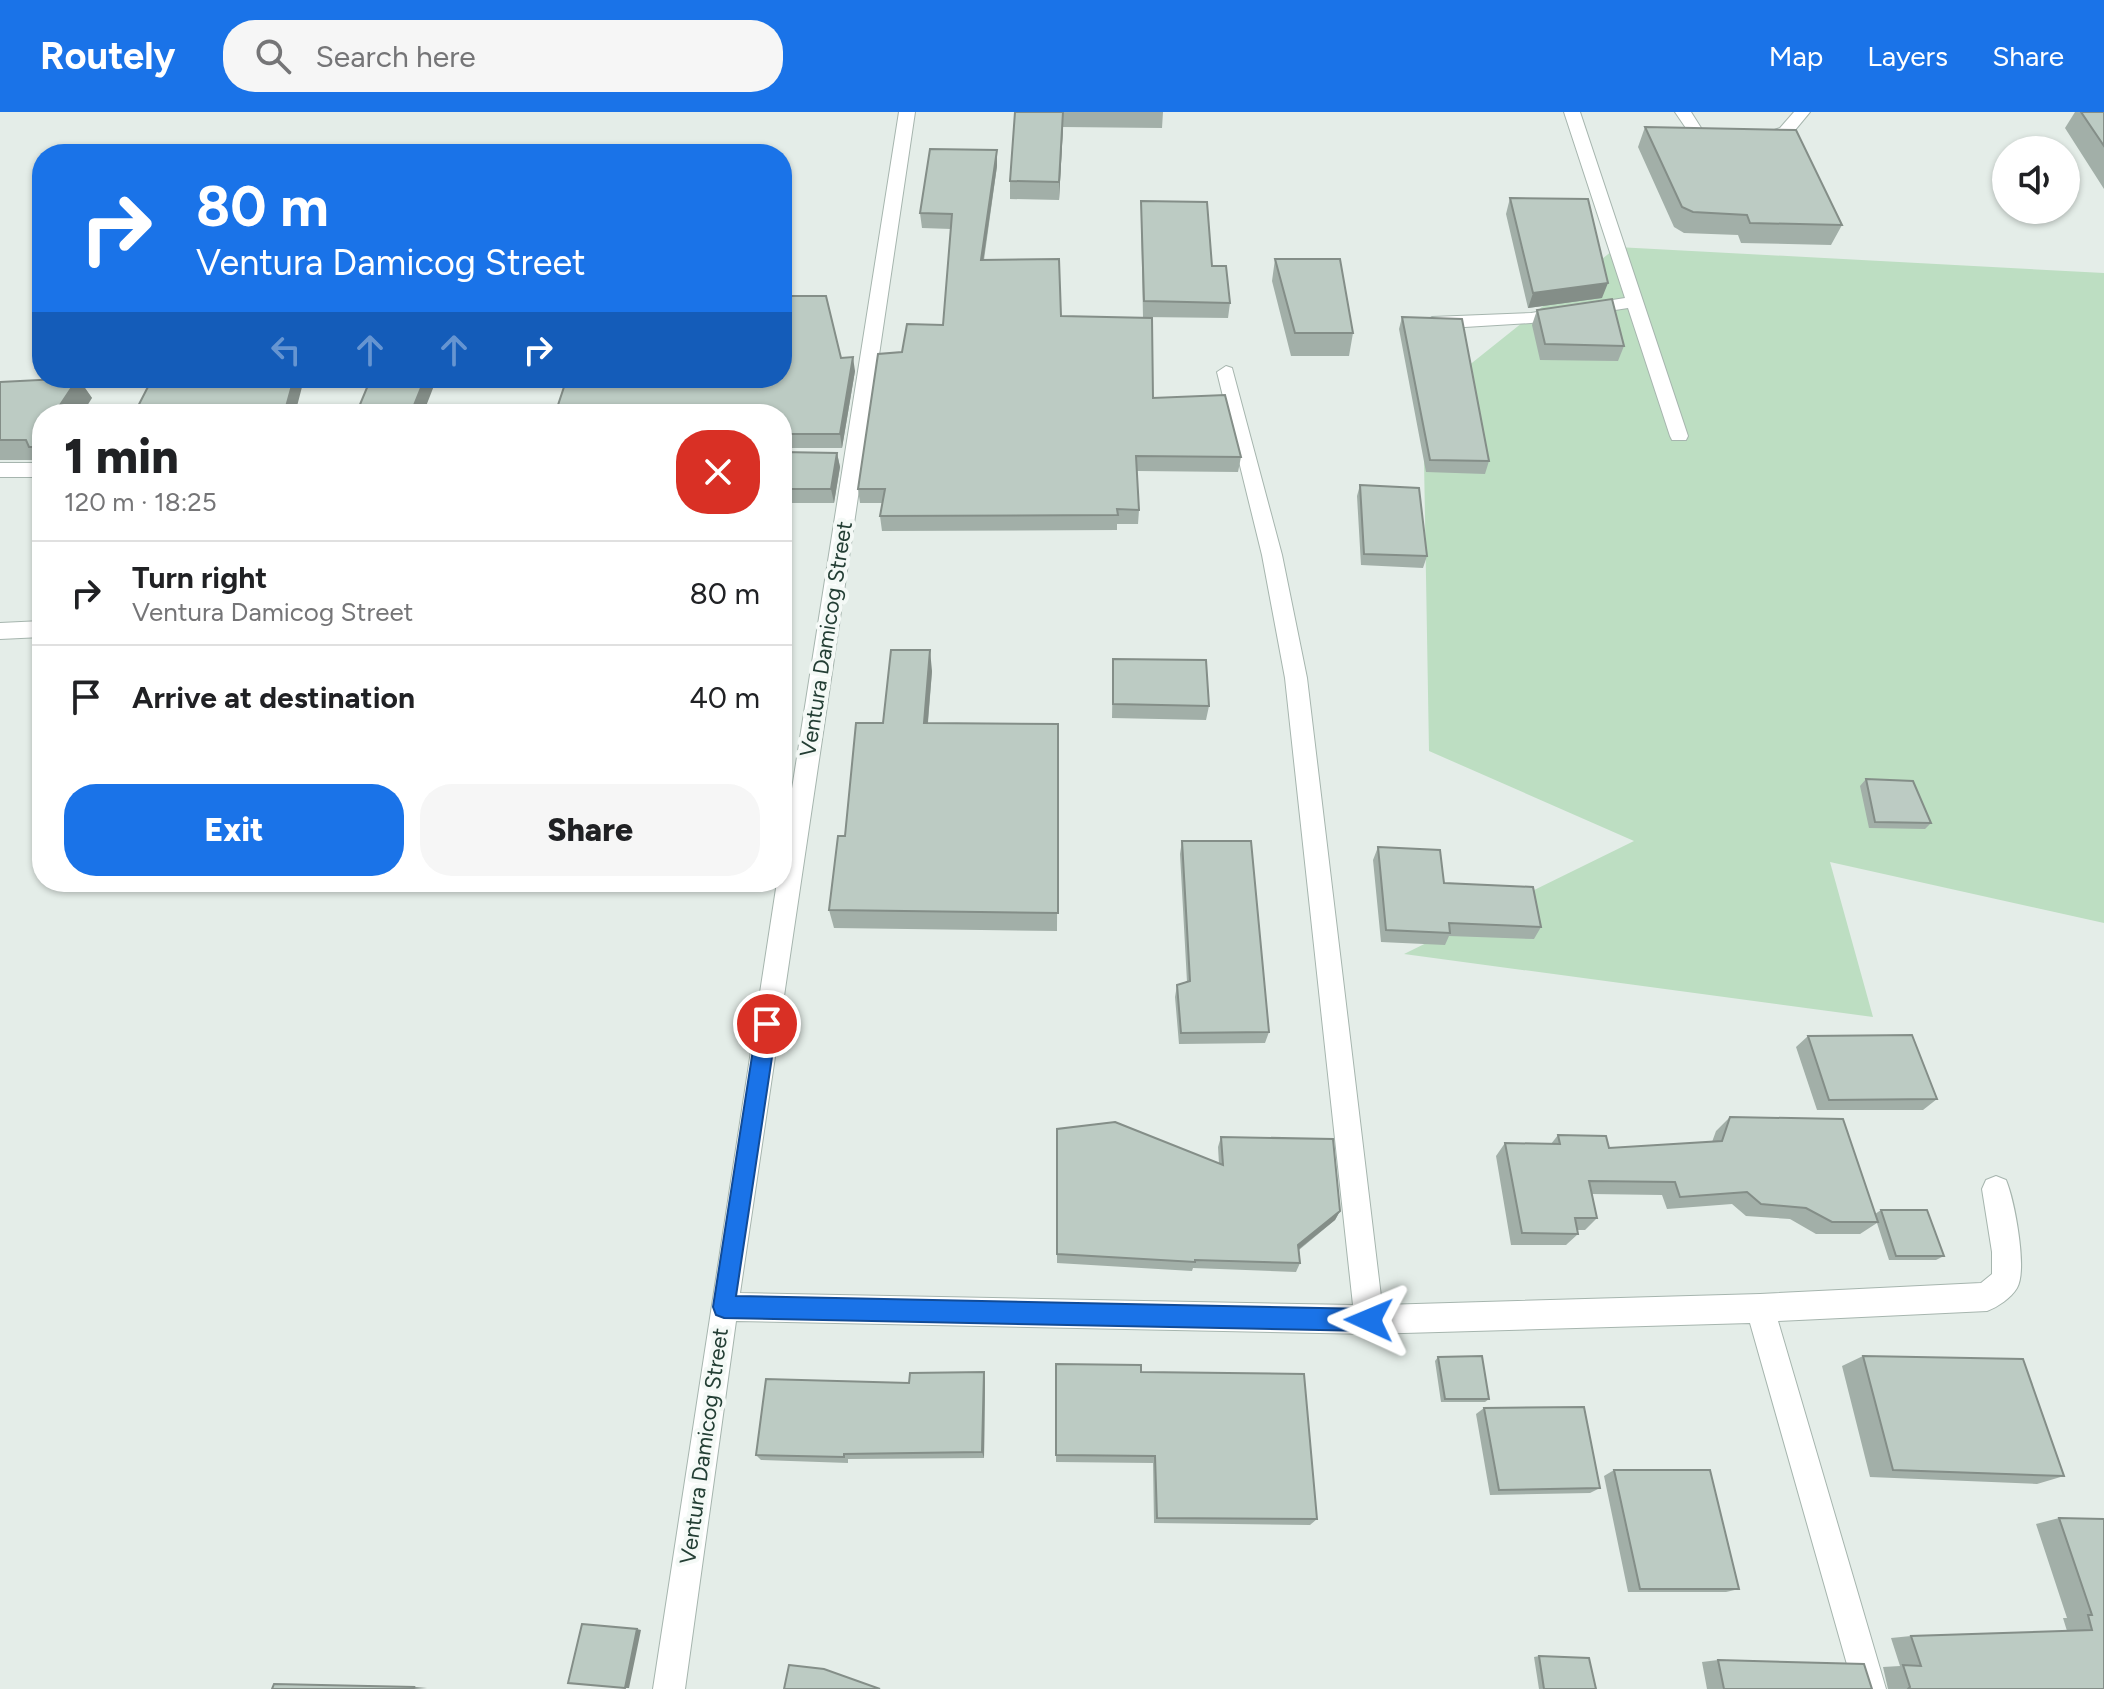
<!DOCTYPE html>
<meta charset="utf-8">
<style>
body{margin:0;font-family:Figtree,sans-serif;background:#f6f6f6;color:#202124;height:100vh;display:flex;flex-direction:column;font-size:30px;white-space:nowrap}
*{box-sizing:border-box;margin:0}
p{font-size:26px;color:#757577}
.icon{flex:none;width:44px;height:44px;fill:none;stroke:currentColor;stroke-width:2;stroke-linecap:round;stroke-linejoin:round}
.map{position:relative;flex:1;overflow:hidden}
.details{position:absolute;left:32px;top:292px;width:760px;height:488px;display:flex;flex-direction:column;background:#fff;border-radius:32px;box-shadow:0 2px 6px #0004}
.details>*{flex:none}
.guide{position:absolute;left:32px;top:32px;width:760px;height:244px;border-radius:32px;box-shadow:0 2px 6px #0004;background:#1a73e8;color:#fff;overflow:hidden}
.controls{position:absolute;left:1992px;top:24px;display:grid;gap:16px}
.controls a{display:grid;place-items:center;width:88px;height:88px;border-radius:50%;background:#fff;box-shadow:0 2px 6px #0004;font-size:40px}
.pin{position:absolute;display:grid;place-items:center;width:68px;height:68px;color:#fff;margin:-34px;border:4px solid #fff;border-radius:50%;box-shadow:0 2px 8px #0007}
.me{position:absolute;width:88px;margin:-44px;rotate:271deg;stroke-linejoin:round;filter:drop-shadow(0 0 6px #0008)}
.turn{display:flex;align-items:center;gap:28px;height:168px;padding:0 32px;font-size:36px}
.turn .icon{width:104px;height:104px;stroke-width:2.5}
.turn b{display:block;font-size:56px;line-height:68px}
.lanes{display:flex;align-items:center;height:76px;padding:0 32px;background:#0003;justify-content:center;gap:40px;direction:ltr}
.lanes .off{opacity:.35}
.round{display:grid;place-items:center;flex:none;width:84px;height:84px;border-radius:32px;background:#f6f6f6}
.summary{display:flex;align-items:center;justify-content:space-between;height:136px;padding:0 32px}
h1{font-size:48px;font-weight:800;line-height:60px}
.button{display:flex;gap:16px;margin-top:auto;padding:16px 32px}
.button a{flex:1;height:92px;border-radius:32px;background:#1a73e8;color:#fff;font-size:32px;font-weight:800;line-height:92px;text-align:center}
.button a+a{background:#f6f6f6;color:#202124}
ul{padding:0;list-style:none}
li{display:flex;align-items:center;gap:24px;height:104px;padding:0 32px;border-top:2px solid #e0e0e0}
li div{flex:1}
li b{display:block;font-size:30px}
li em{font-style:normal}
header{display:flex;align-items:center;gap:48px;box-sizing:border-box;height:112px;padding:0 40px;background:#1a73e8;color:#fff}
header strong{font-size:38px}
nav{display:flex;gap:44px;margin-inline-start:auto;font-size:28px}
.search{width:560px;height:72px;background:#f6f6f6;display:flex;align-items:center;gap:20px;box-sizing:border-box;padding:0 28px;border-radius:32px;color:#757577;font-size:30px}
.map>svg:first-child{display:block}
</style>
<header>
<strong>Routely</strong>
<div class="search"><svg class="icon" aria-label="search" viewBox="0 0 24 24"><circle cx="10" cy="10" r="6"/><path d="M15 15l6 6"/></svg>Search here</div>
<nav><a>Map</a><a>Layers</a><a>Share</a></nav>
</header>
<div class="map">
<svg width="2104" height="1577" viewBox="0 0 2104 1577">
<rect width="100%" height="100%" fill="#e4ede8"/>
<path fill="#bddec2" d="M1617 135 2104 161V811L1830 750 1873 905 1404 842 1634 729 1429 639 1423 290Z"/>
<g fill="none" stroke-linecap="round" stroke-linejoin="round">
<defs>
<path id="minor" d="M899 0H915L740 1181 1353 1193 1285 566 1262 443 1217 260 1226 254 1232 256 1282 443 1307 566 1382 1193 1760 1182 1981 1171 1992 1162V1140L1982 1077 1986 1068 1996 1064 2006 1068C2014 1087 2028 1157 2017 1176 2011 1186 1998 1195 1987 1199L1778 1209 1886 1577H1854L1750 1211 1369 1222 736 1209 685 1577H653L777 770H782V740Z
M1564 0H1580L1688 324 1686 328H1672L1670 324 1628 196 1531 211 1432 217 1423 211 1432 205 1531 201 1625 186Z
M1675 0H1691L1703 19 1727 27 1719 32 1692 25Z
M1794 0H1810L1791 23 1760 31 1752 26 1780 16Z
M0 351H42V365H0Z
M42 509V525L0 527V511Z"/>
</defs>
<use href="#minor" stroke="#a6b5ae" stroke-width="2"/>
<use href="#minor" fill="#fff" fill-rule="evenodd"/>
</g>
<path fill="#a2afa8" d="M1015 0H1163L1162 16 1063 15 1059 88 1010 87V69Z
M2075 0H2104V77L2065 16Z
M1645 15 1842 113 1831 133 1741 131 1738 123 1684 121 1674 115 1638 35Z
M997 54 984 148 1061 204 1153 286 1241 345 1238 360 1137 359 1139 398 1138 412H1117V418L882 419 880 404 882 391H860L858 377 902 240 943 213 951 117 922 116 920 101Z
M1510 86 1602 186 1528 196 1506 102Z
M1141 89 1212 154 1230 191 1228 206 1143 205 1141 105Z
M1275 147 1353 221 1349 244H1291L1272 169Z
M1537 198 1624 234 1618 249 1540 248 1532 213Z
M1402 205 1489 349 1485 362 1426 360 1399 217Z
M841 246 855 259 842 336H782V302Z
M78 266 92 286 42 302V351L40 348H0V270Z
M782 340 837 341 840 355 834 391H782Z
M1360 373 1427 444 1423 456 1361 453 1357 384Z
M1113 547 1209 594 1206 608 1112 606Z
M932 559 928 611 1058 612 1057 819 834 816 829 798 845 724 883 611Z
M1866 667 1931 711 1925 717 1869 716 1860 674Z
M1182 729 1269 920 1265 931 1179 932 1175 885 1177 873 1187 870 1180 742Z
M1378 735 1444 771 1541 815 1534 827 1449 824 1445 833 1381 830 1373 748Z
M1808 924 1937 987 1923 998H1817L1796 935Z
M1730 1005 1875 1102 1881 1098 1944 1144 1936 1148H1889L1877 1111 1860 1122H1816L1790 1107 1746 1104 1732 1092 1667 1097 1662 1083 1592 1082 1597 1106 1585 1118H1577L1578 1122 1566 1133H1511L1496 1044 1505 1031 1551 1032 1558 1023 1609 1036 1712 1030 1716 1019Z
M1057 1017 1219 1052 1218 1035 1221 1025 1340 1099 1335 1108 1299 1138 1300 1151 1296 1160 1193 1156 1192 1159 1057 1151Z
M1863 1244 2064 1364 2037 1372 1870 1365 1842 1254Z
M1438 1245 1489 1287 1485 1290H1441L1435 1249Z
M1056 1252 1141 1260 1317 1407 1310 1413 1154 1411 1153 1351 1056 1350Z
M984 1260 985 1267 984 1346 848 1347V1351L761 1348 756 1343 909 1271Z
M1484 1296 1600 1376 1590 1381 1490 1383 1476 1302Z
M1614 1358 1739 1477 1726 1480H1628L1604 1364Z
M2059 1406 2104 1407V1577H1888L1883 1555 1900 1554 1891 1526 1911 1524 2067 1519 2063 1506H2067L2036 1412Z
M1539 1544 1596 1577H1539L1534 1545Z
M1718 1548 1872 1577H1707L1702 1550Z"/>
<path fill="#848e88" d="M1063 0V15L1059 88V70Z
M997 38V54L981 164V148Z
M1608 171 1602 186 1528 196 1533 181Z
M853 245 855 259 842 336 840 322Z
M78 266 92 286 82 302H54Z
M294 266H297L302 275 295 302H284Z
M425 266H437L423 302 412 298Z
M42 321V346L33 335Z
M837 341 840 355 834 391 831 377Z
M930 538 932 559 926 631 924 611Z
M1340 1099 1335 1108 1294 1141 1298 1133Z
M984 1260 985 1267 984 1346 982 1340Z
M637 1517 641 1518 629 1576H625Z
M414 1575 427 1576 413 1577Z"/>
<path fill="#bccbc3" stroke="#848e88" stroke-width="2" d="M1015 0H1063L1059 70 1010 69Z
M2081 0H2104V34Z
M1645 15 1796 18 1842 113 1750 111 1747 103 1693 100 1682 95Z
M930 37 997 38 981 148 1059 147 1061 204 1152 206 1153 286 1225 283 1241 345 1136 344 1139 398 1117 397 1118 403 880 404 885 377H858L878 242 902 240 907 212 943 213 952 102 920 101Z
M1510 86 1588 87 1608 171 1533 181Z
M1141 89 1207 90 1212 154H1226L1230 191 1144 189Z
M1275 147H1340L1353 221H1295Z
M782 184H826L841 246 853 245 840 322H782V302H555L567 266H782Z
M1612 187 1624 234 1545 232 1537 198Z
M1402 205 1462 207 1489 349 1430 348Z
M78 266 54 302H42V321L33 335H29L26 328H0V270Z
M162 266H294L284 302H134L152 267Z
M371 266H425L412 298 424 299 423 302H356Z
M782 340 837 341 831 377H782Z
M1360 373 1419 376 1427 444 1364 442Z
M891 538H930L924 611 1058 612V801L829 798 838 724H845L856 611H883Z
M1113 547 1206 548 1209 594 1113 592Z
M1866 667 1913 669 1931 711 1875 710Z
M1182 729H1251L1269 920 1181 921 1177 873 1190 869Z
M1378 735 1440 738 1444 771 1533 775 1541 815 1449 811 1450 821 1386 818Z
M1912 923 1937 987 1829 988 1808 924Z
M1730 1005 1843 1007 1878 1110H1832L1806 1096 1761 1092 1747 1080 1680 1085 1675 1070 1589 1069 1597 1106H1575L1578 1122 1522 1121 1505 1031 1560 1032 1558 1023 1606 1024 1609 1036 1722 1029Z
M1115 1010 1223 1053 1221 1025 1333 1027 1340 1099 1298 1133 1300 1151 1195 1148V1150L1057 1142V1017Z
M1881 1098H1927L1944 1144H1896Z
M1482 1244 1489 1287H1445L1438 1245Z
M1863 1244 2023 1247 2064 1364 1893 1358Z
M1056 1252 1141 1253V1260L1304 1262 1317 1407 1157 1406 1155 1344 1056 1343Z
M984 1260 982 1340 844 1342V1345L756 1343 766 1267 909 1271 910 1261Z
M1584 1295 1600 1376 1499 1378 1484 1296Z
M1614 1358H1710L1739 1477H1640Z
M2059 1406 2104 1407V1577H1908L1910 1575 1903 1553 1921 1554 1911 1524 2092 1518 2088 1503H2092Z
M582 1512 637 1517 625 1576 568 1571Z
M1539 1544 1589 1546 1596 1577H1544Z
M1718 1548 1864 1552 1872 1577H1724Z
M789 1553 824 1557 880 1577H784Z
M274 1572 414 1575 413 1577H272Z"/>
<path fill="#1a73e8" stroke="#114b97" stroke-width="2" d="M767 903 774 906 777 912 736 1184 1369 1197 1376 1201 1380 1208 1376 1216 1369 1219 724 1206 716 1203 713 1195 757 912 760 906Z"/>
<g text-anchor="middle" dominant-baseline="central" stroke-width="8" stroke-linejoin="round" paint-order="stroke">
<g font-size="22" fill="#233e34" stroke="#f4f9f6">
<text transform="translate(826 527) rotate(-81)">Ventura Damicog Street</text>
<text transform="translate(704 1334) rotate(-82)">Ventura Damicog Street</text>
</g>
</g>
</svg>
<div class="controls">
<a><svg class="icon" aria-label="sound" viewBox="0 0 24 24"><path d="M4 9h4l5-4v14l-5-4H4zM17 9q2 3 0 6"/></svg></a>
</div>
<div class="pin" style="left:767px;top:912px;background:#d93025"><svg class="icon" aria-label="arrive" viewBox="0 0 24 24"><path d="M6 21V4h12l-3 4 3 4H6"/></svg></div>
<svg class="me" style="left:1369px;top:1208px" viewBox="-20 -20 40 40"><path d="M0-17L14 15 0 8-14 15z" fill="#1a73e8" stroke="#fff" stroke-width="4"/></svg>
<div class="guide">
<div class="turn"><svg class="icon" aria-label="right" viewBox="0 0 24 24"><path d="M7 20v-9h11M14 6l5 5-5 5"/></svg><div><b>80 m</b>Ventura Damicog Street</div></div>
<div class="lanes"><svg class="icon off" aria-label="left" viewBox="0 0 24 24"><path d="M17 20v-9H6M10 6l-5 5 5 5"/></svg><svg class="icon off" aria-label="ahead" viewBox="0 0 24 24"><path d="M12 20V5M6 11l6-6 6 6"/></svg><svg class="icon off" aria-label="ahead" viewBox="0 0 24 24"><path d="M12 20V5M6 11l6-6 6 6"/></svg><svg class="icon" aria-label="right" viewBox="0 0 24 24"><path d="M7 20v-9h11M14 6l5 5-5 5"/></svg></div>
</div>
<section class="details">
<div class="summary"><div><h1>1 min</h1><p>120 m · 18:25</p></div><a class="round" style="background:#d93025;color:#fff"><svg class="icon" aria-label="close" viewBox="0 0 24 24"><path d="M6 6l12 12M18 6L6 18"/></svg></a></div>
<ul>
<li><svg class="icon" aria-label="right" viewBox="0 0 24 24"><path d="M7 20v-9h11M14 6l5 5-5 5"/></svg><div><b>Turn right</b><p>Ventura Damicog Street</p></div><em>80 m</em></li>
<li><svg class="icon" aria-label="arrive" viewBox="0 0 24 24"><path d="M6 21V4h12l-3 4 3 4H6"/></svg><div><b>Arrive at destination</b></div><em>40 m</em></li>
</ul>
<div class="button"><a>Exit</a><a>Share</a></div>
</section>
</div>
